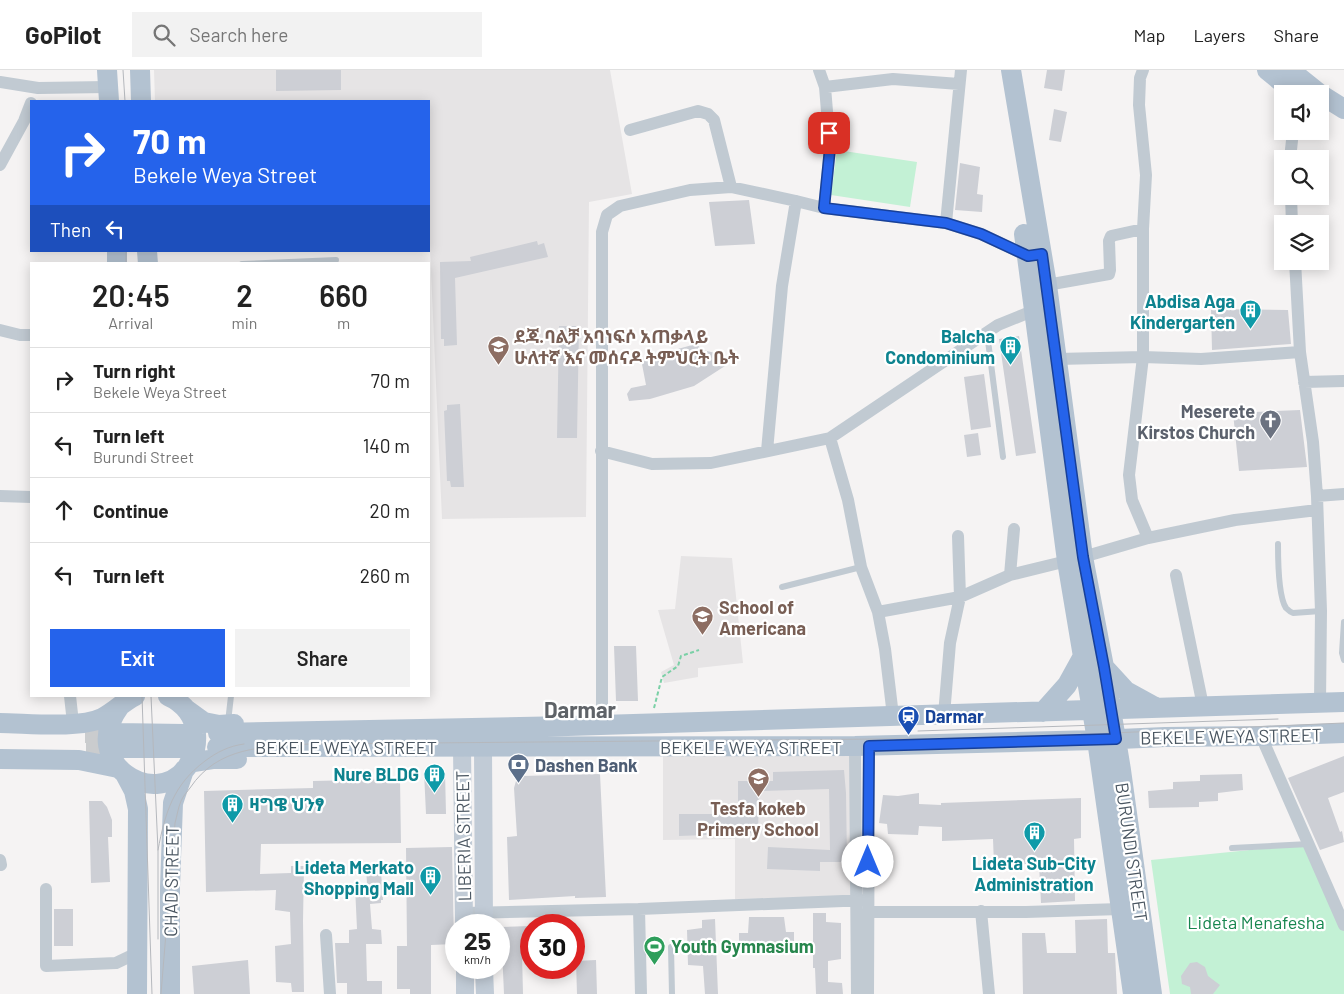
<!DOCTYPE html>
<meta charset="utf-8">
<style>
body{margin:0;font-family:Barlow,"Noto Sans Ethiopic",sans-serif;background:#f2f2f2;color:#222;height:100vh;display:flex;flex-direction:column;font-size:19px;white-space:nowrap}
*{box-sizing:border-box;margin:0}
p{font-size:16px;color:#767676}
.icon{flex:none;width:28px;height:28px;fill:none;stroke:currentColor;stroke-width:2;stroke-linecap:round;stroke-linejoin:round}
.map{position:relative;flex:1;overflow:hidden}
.details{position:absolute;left:30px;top:192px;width:400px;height:435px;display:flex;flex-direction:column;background:#fff;border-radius:0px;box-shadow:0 2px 12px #0003}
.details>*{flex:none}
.banner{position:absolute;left:30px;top:30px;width:400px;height:152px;border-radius:0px;box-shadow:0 2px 12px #0003;background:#2563eb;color:#fff;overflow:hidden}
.buttons{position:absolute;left:1274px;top:15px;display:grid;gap:10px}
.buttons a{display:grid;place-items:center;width:55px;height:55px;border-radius:0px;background:#fff;box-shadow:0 2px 12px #0003;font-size:25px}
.speed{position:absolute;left:445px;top:844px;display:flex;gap:10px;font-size:25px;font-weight:700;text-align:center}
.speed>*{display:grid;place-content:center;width:65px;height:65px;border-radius:50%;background:#fff;box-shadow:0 2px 12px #0003;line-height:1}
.speed small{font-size:12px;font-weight:400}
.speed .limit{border:8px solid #d22;background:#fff;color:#111}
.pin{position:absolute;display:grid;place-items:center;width:42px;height:42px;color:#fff;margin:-21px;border-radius:10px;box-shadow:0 2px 8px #0006}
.me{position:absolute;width:55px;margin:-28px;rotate:0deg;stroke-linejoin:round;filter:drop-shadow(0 0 4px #0008)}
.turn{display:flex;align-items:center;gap:18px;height:105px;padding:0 20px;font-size:22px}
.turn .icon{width:65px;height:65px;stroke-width:2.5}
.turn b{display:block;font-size:35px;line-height:42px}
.then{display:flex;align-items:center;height:48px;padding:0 20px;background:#0003;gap:10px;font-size:19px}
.eta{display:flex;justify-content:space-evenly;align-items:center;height:85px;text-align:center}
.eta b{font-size:30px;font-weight:600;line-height:35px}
.action{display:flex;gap:10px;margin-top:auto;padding:10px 20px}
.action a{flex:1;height:58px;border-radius:0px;background:#2563eb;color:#fff;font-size:20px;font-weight:600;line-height:58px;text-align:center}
.action a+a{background:#f2f2f2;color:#222}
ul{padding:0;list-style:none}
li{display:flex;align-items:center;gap:15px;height:65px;padding:0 20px;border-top:1px solid #e0e0e0}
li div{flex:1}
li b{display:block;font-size:19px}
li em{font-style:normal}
header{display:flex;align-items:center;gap:30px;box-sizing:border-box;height:70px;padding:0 25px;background:#fff;border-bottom:1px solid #e0e0e0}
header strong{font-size:24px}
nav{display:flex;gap:28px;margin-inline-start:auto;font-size:18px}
.search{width:350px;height:45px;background:#f2f2f2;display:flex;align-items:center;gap:12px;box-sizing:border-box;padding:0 18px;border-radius:0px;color:#767676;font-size:19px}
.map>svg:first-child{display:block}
</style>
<header>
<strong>GoPilot</strong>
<div class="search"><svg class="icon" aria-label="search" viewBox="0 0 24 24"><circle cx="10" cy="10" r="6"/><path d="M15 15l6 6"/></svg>Search here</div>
<nav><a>Map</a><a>Layers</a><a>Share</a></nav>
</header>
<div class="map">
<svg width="1344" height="924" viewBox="0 0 1344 924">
<rect width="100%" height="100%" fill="#f5f3f3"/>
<path fill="#e6e4e5" d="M154 0H610L632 124 589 132 586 447 442 449 429 157V31H155Z
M681 486 732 488 743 593 698 598V607L664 613 661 602 674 595 658 540 675 539Z
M852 683V827L735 829V769L663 770V685Z"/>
<path fill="#c3f1d5" d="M837 80 917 92 910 137 831 125Z
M1309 774 1344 858V924H1170L1151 790Z"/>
<path fill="#cdcfd5" d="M276 0H341V20L276 21Z
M1047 0H1065L1062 21 1044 18Z
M1054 39 1067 42 1061 72 1049 70Z
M960 93 980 97 977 124 983 125 982 142 955 140Z
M749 130 755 174 715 176 709 132Z
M537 171 538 175 544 173 548 187 455 208 457 275 444 276V269H441L440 192 471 191 470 187Z
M1211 239 1288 240 1291 274 1212 280Z
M559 256H579L577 368H557Z
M1019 266 1036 383 1016 386 999 269Z
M696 274 703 280 723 285 725 296 694 316 650 329 629 331 627 324 631 318 646 315 641 289Z
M984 304 991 357 971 360 964 307Z
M460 334 464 417H451L450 411H447L444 341 447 340V335Z
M1300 340 1307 397 1239 401 1233 343Z
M978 363 981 385 967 387 964 365Z
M614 576H636L638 631H616Z
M1344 686V722L1328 728 1340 762 1342 761 1344 772 1320 780 1288 708Z
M844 700 846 723 847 792H820V801L767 799 768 777 830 780 829 719 759 721 758 763 679 766V744H738V711H773V702Z
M445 701 446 744H426L424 702Z
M600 704 606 827 575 828V826L509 830 507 767 517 766 514 718 516 711 522 706Z
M1242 704 1243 720 1218 723V731L1199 732V737L1149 738 1148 721 1173 719V712L1200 711V705Z
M400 709 401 773 261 774 260 804 291 803V796H304L303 851 304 922H292L291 913 276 912 275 876 291 874 290 842 275 840 276 820 206 822 204 721 313 718V711Z
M919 723V734L941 735V733L1081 728V768L1074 769 1075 831 1041 833 1039 794 994 795 993 769 942 771V757L919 756 918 765 888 764 887 754 879 753 883 725 898 726Z
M89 731H102L107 737 112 750V767H108L110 812 91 813Z
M452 777 454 874 431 875V924H410V919H397V876H407L406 778Z
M379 798 380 802H381L383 830H381V833L370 834 372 859 381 860 382 874H366L367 911H382V924H347V913H337L335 873H349V860L357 859 355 816H356V814L367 813 366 799Z
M54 839H73V876H54Z
M813 843H826V852L841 853V889L828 891V912L842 913 843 924H816L815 898H813Z
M749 847H784L786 862H794V875L739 876V863H748Z
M715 849 718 924H705L703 896 688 895 687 860 702 858V850Z
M1107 849 1108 883H1115L1117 924H1023L1022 863H1045L1047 883H1076L1075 850Z
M531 856V876L522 884 523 924H504L501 857Z
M248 890 250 924H194L192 896Z
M596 890 597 924H577L576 891Z
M1197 892 1205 897 1208 906 1220 915 1213 924H1191L1190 917 1182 914 1181 906 1190 893Z"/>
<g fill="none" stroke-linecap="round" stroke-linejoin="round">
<path stroke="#caccce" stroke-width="20" stroke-dasharray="20 10" stroke-linecap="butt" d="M85 663H116
M86 678H116"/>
<path stroke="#7ad0a6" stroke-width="2" stroke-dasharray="4 2.5" stroke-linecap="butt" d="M654 638 662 607 678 596 681 586 699 580"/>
<path stroke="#c1cad2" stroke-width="6" d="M242 194 336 190
M987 263 1003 387
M1278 474C1278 489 1278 526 1286 538 1288 540 1290 542 1293 543L1321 541
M782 517 861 497
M1344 552 1342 583 1344 590
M228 652 231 626
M1232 778 1309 774
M671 877 672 924"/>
<path stroke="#c1cad2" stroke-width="12" d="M819 0 825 17 830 78 824 138
M1143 0 1140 8 1139 35 1146 105 1143 159V287L1201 289 1300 282
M0 12 38 18 108 17
M825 17 893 9 959 14
M630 60 698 41 708 44 714 50 731 117
M1290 89 1293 61
M0 95 24 51 31 33
M1291 126 1292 154
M946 153 961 0
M1295 191 1300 282 1313 372 1317 426 1321 541 1320 632
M1041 216 1109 204 1110 200 1109 171 1111 166 1143 159
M0 260 20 265H31
M1057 289 1143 287 1129 405 1132 430 1148 468 1083 487
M1304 312 1344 311
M830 368 848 430 861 497 878 542 885 579 893 646
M601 381 652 394 711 393 830 368 998 255 1035 240
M767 381 782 216 796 131
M0 426 31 427
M1317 426 1344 424
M1148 468 1235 450 1317 440
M1010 505 1014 459
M1176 505 1203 636
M878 542 960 527 1010 505 1067 491
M70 626 73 653
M944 645 950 573 960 527 958 466
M602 655V162L607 145 620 136 690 120 731 117 796 131 824 138 946 153 981 164 1028 186H1032
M1261 666 1344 855
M855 676 857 924
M0 790 1 795
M46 819V896L116 893 137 883
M981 841 989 924
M867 842H1026L1120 839
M464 843 639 839
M326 865 330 924
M641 924 639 839 868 830
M868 924 869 676"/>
<path stroke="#c1cbd6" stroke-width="18" d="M462 677 464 855
M483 677 484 855
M465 898V924
M484 898 485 924"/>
<path stroke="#b3c2d1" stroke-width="20" d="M107 0 109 31
M140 0 141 31
M1011 0 1047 215 1083 487 1104 597 1121 700 1152 924
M1267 0 1296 24
M1290 0 1320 24
M1320 24 1344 39
M1024 164 1067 491 1097 670 1133 924
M117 181V194
M147 181 148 194
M1104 597 1126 621 1157 638
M120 636C78 692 154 741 187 697 194 687 197 676 196 664 195 647 184 633 168 626
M186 639 204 652 219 655 234 654
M1043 642 1067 615 1083 586
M0 653C26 653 79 659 102 648 114 642 123 632 135 626
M116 663 184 664
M218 663 568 656 1344 632
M217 677 855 676 1097 670 1165 667 1261 666 1344 663
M116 678H184
M0 689 79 690 118 698
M189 693 214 689H237
M125 704 134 721 138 739 137 924
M170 924V817L173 733 184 700"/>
<path stroke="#b5b8bd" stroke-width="1" d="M123 0 125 31
M126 181V194
M142 626 152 924
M151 626 158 780V869
M918 661 1278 649
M158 780C165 743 173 715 205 691 217 682 229 676 244 674
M161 924 175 753C177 746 178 738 181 731 183 726 187 722 190 718 218 676 263 677 309 674L996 668 1344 653"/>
</g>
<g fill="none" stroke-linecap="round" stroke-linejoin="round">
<defs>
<path id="route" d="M829 63 830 78 824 138 946 153 981 164 1028 186 1042 184 1083 487 1104 597 1116 669 869 676 868 792"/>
</defs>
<use href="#route" stroke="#184099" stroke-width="12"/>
<use href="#route" stroke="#2563eb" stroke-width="9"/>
</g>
<defs>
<symbol id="building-pin" viewBox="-11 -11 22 30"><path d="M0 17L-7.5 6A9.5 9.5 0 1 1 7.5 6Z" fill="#0f9aa8" stroke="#fff"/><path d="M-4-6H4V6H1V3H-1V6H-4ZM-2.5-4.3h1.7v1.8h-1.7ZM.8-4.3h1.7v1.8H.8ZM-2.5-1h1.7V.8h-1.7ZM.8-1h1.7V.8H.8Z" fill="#fff"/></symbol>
<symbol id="school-pin" viewBox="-11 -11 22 30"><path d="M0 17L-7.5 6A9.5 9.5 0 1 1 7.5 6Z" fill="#8d6e63" stroke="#fff"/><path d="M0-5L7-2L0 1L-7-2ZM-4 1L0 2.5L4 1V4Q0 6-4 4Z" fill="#fff"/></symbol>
<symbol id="church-pin" viewBox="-11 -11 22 30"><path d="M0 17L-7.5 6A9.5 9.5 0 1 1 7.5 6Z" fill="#6b7280" stroke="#fff"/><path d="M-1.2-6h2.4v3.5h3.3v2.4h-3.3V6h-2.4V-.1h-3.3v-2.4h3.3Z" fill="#fff"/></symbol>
<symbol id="station-pin" viewBox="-11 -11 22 30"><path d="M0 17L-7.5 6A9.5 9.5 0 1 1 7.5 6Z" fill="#1a4fb4" stroke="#fff"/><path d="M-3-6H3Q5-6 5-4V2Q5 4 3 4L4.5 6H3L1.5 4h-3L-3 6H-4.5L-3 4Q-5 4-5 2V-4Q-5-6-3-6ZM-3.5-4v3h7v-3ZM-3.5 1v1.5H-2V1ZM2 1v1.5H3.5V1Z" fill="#fff"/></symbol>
<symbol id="bank-pin" viewBox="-11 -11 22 30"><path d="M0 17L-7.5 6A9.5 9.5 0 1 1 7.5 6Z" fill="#5c6f8a" stroke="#fff"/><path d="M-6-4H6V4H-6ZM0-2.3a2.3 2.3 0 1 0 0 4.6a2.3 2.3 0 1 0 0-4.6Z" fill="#fff"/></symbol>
<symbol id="stadium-pin" viewBox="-11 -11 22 30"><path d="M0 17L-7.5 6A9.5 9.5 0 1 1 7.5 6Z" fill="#2e9e5b" stroke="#fff"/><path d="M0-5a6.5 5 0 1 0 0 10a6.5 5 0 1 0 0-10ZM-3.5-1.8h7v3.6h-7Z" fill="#fff"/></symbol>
</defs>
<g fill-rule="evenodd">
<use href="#building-pin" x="1238" y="228" width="25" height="34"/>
<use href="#school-pin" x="486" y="264" width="25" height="34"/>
<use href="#building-pin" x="998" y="264" width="25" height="34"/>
<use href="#church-pin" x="1258" y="338" width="25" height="34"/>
<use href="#school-pin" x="690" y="534" width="25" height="34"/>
<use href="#station-pin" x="896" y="634" width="25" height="34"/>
<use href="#bank-pin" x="506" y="682" width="25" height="34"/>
<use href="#building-pin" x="422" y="692" width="25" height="34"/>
<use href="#school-pin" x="746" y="696" width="25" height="34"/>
<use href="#building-pin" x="220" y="722" width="25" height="34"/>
<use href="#building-pin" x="1022" y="750" width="25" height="34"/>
<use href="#building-pin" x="418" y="794" width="25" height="34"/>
<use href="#stadium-pin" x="642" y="864" width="25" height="34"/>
</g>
<g text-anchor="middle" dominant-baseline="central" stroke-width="4.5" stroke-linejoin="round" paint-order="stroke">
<g font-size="18" font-weight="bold" fill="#0d838f" stroke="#fff" text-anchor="end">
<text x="1235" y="231">Abdisa Aga<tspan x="1235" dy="21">Kindergarten</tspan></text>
<text x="995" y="266">Balcha<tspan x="995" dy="21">Condominium</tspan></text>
<text x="419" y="704">Nure BLDG</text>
<text x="249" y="734" text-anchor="start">ዛግዌ ህንፃ</text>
<text x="1034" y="793" text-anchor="middle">Lideta Sub-City<tspan x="1034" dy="21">Administration</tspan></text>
<text x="414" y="797">Lideta Merkato<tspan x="414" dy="21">Shopping Mall</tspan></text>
</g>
<g font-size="18" font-weight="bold" fill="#785e54" stroke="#fff" text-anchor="start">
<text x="514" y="266">ደጃ.ባልቻ አባነፍሶ አጠቃላይ<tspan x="514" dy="21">ሁለተኛ እና መሰናዶ ትምህርት ቤት</tspan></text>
<text x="719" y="537">School of<tspan x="719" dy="21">Americana</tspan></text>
<text x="758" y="738" text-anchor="middle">Tesfa kokeb<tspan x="758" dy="21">Primery School</tspan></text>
</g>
<g font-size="18" font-weight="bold" fill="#5b616d" stroke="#fff" text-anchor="end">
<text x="1255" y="341">Meserete<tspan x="1255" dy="21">Kirstos Church</tspan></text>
</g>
<g font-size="18" font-weight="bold" fill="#164399" stroke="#fff" text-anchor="start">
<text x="925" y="646">Darmar</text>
</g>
<g font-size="18" fill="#4a5661" stroke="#fff">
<text transform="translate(1231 666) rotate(-1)">BEKELE WEYA STREET</text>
<text x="346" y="677">BEKELE WEYA STREET</text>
<text x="751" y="677">BEKELE WEYA STREET</text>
<text transform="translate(463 766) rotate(-91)">LIBERIA STREET</text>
<text transform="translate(1132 782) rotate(82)">BURUNDI STREET</text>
<text transform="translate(171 811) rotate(-89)">CHAD STREET</text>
</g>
<g font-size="18" font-weight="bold" fill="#4e5e75" stroke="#fff" text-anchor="start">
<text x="535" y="695">Dashen Bank</text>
</g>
<g font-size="18" fill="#17864f" stroke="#fff">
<text x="1256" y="852">Lideta Menafesha</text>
</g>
<g font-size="18" font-weight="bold" fill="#27864d" stroke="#fff" text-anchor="start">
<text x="671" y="876">Youth Gymnasium</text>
</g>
<g font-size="22" font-weight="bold" fill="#5f6368" stroke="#fff">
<text x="580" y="639">Darmar</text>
</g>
</g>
</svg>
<div class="buttons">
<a><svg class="icon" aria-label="sound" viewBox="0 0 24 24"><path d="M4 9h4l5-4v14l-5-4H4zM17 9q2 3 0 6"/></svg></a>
<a><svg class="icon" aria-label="search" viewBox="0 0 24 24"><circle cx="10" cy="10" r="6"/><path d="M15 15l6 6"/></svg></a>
<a><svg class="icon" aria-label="layers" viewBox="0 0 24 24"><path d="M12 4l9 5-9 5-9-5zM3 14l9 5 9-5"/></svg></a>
</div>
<div class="speed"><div>25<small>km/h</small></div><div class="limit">30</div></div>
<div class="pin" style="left:829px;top:63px;background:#d93025"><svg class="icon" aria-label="arrive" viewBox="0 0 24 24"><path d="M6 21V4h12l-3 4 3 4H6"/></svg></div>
<svg class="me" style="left:868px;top:792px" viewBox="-20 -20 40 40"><circle r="19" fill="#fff"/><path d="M0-13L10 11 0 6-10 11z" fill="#2563eb"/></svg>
<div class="banner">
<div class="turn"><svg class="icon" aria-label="right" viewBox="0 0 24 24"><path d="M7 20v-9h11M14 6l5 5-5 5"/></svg><div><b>70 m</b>Bekele Weya Street</div></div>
<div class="then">Then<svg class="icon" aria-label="left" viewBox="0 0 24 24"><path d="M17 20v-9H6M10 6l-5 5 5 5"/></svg></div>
</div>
<section class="details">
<div class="eta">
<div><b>20:45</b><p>Arrival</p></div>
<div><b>2</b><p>min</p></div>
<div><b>660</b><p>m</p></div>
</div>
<ul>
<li><svg class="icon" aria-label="right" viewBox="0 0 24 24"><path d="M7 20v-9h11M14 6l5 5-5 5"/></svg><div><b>Turn right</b><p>Bekele Weya Street</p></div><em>70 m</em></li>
<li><svg class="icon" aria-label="left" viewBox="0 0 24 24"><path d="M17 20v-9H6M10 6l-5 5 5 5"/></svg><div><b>Turn left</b><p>Burundi Street</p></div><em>140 m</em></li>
<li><svg class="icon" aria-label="ahead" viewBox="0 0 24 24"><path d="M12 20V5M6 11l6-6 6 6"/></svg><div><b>Continue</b></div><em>20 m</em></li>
<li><svg class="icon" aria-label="left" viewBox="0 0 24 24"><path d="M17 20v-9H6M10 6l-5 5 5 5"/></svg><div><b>Turn left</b></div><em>260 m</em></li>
</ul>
<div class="action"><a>Exit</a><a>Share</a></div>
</section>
</div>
